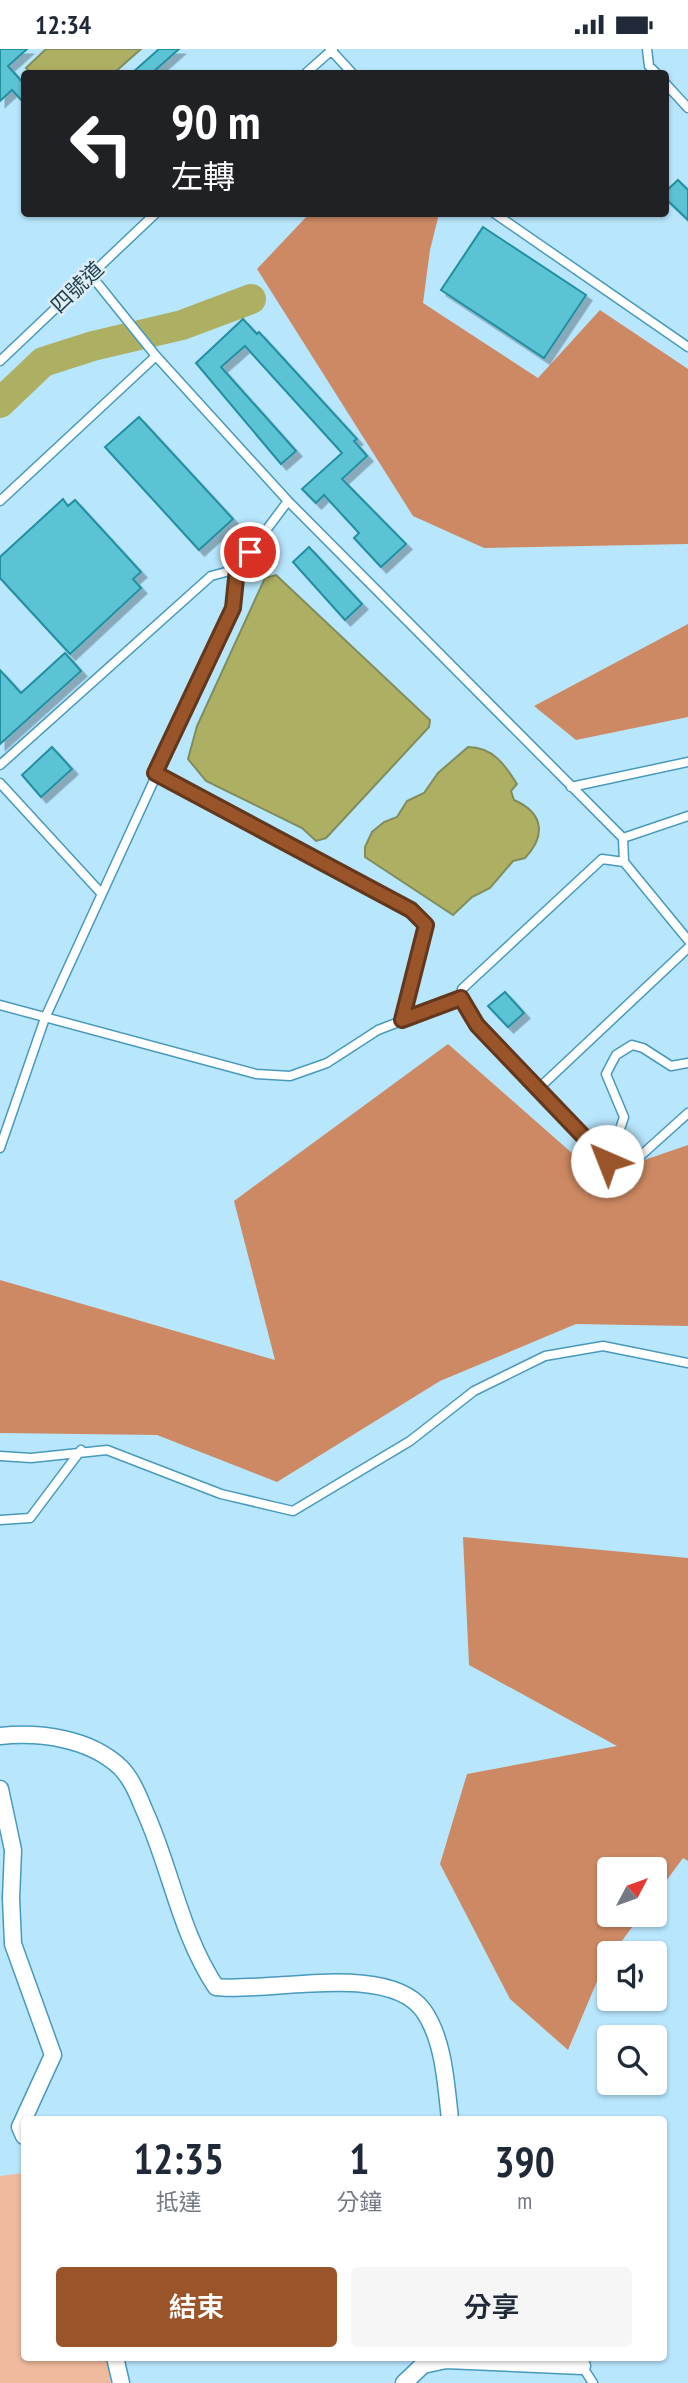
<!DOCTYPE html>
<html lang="zh-TW">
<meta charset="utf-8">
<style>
body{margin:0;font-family:"PT Sans Narrow","Noto Sans TC",sans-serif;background:#f6f6f7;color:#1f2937;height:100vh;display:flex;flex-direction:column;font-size:26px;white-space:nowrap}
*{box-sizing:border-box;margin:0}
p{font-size:23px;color:#747a83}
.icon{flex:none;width:38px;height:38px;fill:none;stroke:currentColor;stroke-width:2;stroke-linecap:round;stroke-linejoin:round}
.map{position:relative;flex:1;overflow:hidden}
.sheet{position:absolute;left:21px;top:2067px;width:646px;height:245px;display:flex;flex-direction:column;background:#fff;border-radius:7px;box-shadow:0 2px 5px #0004}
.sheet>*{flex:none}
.top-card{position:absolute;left:21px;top:21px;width:648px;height:147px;border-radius:7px;box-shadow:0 2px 5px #0004;background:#202124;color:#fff;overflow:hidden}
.needle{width:46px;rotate:49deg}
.buttons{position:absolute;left:597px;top:1808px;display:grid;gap:14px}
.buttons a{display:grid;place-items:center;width:70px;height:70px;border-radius:7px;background:#fff;box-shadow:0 2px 5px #0004;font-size:35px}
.pin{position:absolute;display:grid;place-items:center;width:60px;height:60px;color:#fff;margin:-30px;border:4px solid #fff;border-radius:50%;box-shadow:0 2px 7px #0007}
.me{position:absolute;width:77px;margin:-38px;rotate:316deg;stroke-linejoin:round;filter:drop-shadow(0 0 5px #0008)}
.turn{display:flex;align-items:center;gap:24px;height:147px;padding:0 35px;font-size:32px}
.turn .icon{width:91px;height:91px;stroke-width:2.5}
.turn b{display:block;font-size:49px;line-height:60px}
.eta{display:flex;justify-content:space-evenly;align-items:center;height:119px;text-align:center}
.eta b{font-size:42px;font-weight:600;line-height:49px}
.action{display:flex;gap:14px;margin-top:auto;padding:14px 35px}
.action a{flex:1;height:80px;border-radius:7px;background:#995429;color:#fff;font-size:28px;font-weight:600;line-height:80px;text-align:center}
.action a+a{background:#f6f6f7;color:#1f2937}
.status{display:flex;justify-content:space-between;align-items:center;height:49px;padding:0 35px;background:#fff;direction:ltr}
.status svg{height:19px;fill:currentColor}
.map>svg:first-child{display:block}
</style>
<div class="status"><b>12:34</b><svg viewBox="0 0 49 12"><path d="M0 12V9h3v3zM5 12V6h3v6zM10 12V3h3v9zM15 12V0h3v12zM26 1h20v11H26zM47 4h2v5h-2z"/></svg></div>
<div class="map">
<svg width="688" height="2334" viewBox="0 0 688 2334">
<defs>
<filter id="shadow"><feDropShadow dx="5.5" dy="5.5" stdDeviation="0" flood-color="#0004"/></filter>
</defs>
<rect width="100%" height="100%" fill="#b8e6fd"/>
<path fill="#efba9d" d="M24 2124V2308H107L111 2334H0V2127Z"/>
<path fill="#cd8963" d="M309 165H439L430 201 423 254 538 329 600 261 688 320V495L484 499 413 467 257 220Z
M688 575V668L576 691 534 657Z
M448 995 598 1127 688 1096V1277L576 1275 440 1332 277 1433 157 1386 0 1384V1231L275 1311 234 1152Z
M463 1488 688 1509V1812L683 1809 655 1847 654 1820H609V1866H641L613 1904H609L568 2001 510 1950 440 1815 467 1725 617 1697 469 1616Z"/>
<path fill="#adaf63" stroke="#818c5c" stroke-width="2" d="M46 0H141L114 24H31L26 19Z
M276 526 430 671 429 678 326 789 316 792 302 779 206 732 188 710 197 677 265 529Z
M468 698C493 698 505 716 517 735L511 742 514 751C544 764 546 787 525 809L513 812 490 839 472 848 453 866 365 808V798L372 783 384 773 397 768 407 752 424 744 438 724Z"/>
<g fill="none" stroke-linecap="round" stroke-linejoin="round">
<path stroke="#adaf63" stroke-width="30" d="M0 354 43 313 93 297 182 276 251 250"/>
</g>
<path fill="#5cc3d5" stroke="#238fa0" stroke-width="2" filter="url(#shadow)" d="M0 0H27L8 17 24 35V54L12 41 0 52Z
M159 0H179L152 24H132Z
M678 131 688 141V171L665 149V143Z
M483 178 586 246 544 309 441 241Z
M243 270 257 285 259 283 357 390 354 392 367 407 342 430 406 495 381 518 354 489 359 484 324 446 316 454 302 440 342 404 245 297 221 318 296 402 281 415 196 314Z
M139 368 233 470 199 501 105 398Z
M63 450 68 457 75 451 141 523 133 530 141 539 70 605 0 529V508Z
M309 498 362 555 345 571 293 513Z
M65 604 81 622 0 695V621L21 644Z
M52 698 72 720 41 748 22 726Z
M505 943 524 964 508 978 488 957Z"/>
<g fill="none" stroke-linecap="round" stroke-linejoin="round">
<defs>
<path id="lane" d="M330 0 352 24
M647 0 649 17 656 24
M306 24 333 0
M665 34 688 59
M494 164 688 298
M90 225 156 307 288 452 623 789 688 767
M0 312 156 164
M0 452 156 307
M0 716 211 527 237 520
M155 724 411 861 427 876 402 971
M0 734 101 844
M571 738 688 713
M623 789 624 813
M688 891 624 813 602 810 462 940 461 949 477 976 607 1113 628 1118 688 1064
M0 956 256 1025 290 1027 327 1014 378 981 461 949
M538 1040 688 899
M0 1099 45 969 233 559 237 520 288 452
M599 1105 619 1083 624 1068 606 1025 616 1006 632 996 643 999 671 1017 688 1014
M0 1407 31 1409 107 1401 221 1445 293 1462 410 1392 474 1342 545 1307 603 1297 688 1314
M0 1471 30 1469 81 1401
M582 2317 593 2334"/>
<path id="street" d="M0 1687C40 1683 89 1689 120 1718 133 1731 139 1749 146 1765 171 1821 181 1886 216 1938 268 1944 388 1913 423 1961 444 1990 446 2036 450 2070
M0 1740 13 1801 11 1849 13 1895 53 2006 20 2078 24 2087
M115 2308 121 2334
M404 2334 423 2316 446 2311 582 2317 576 2308"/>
</defs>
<use href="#lane" stroke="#4899bd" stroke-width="11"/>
<use href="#street" stroke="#4899bd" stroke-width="19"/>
<use href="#lane" stroke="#fff" stroke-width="8"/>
<use href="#street" stroke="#fff" stroke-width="16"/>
</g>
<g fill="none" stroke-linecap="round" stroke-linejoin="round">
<defs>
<path id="route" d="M250 503 237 520 233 559 155 724 411 861 426 876 402 971 461 949 477 976 607 1112"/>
</defs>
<use href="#route" stroke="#63371b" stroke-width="18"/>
<use href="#route" stroke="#995429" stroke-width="12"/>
</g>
<g text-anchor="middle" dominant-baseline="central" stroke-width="5" stroke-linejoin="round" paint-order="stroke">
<g font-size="21" fill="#1a3c4b" stroke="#dfeef5">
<text transform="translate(77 238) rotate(-44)">四號道</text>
</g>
</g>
</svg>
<div class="buttons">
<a><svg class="needle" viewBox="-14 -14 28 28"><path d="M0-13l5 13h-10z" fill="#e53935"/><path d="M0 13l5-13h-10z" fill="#747a83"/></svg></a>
<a><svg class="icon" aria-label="sound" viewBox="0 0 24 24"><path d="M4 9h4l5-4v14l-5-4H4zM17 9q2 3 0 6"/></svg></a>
<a><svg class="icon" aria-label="search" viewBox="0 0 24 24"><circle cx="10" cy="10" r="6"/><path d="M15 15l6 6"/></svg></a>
</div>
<div class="pin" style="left:250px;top:503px;background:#d93025"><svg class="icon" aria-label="arrive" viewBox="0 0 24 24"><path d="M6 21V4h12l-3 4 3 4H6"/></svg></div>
<svg class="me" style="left:607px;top:1112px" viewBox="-20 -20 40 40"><circle r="19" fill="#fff"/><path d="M0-13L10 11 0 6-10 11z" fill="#995429"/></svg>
<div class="top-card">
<div class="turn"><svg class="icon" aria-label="left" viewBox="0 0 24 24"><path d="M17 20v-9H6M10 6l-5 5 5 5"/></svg><div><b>90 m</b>左轉</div></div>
</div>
<section class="sheet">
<div class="eta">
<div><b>12:35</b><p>抵達</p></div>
<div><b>1</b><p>分鐘</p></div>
<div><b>390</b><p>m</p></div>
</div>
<div class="action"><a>結束</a><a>分享</a></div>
</section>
</div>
